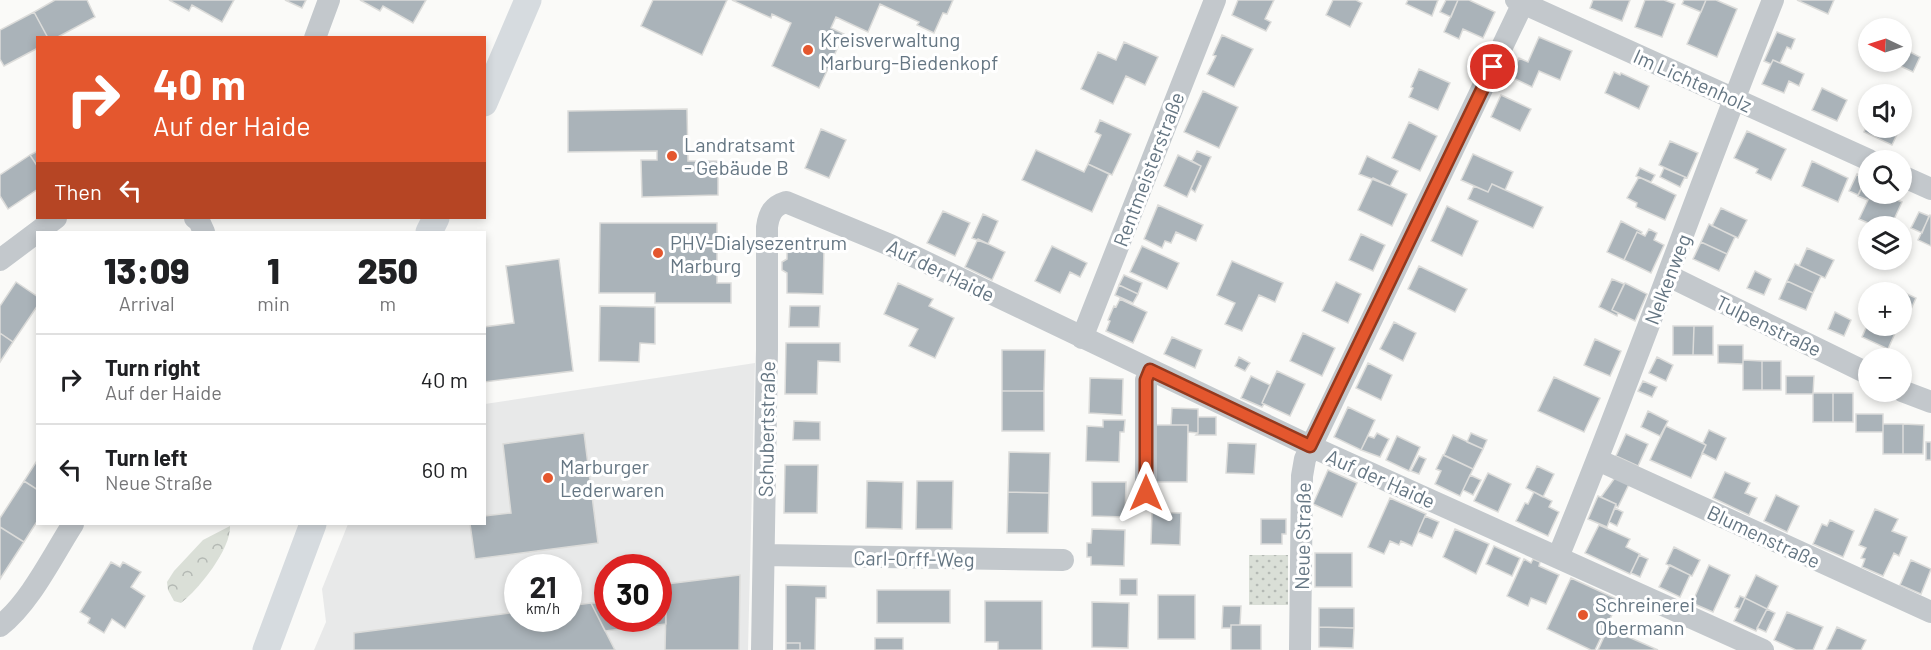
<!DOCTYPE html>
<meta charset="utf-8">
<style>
body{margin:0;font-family:Barlow,sans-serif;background:#f2f2f2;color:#202124;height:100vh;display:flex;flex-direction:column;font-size:22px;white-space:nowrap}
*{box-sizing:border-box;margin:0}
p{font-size:20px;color:#757577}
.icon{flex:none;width:33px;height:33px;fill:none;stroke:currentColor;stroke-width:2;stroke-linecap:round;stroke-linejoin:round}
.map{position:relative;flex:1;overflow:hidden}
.panel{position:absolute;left:36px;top:231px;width:450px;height:294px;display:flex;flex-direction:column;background:#fff;border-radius:0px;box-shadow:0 3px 9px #0003}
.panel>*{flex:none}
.hud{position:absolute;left:36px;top:36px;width:450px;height:183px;border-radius:0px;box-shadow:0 3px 9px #0003;background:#e4572e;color:#fff;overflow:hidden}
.needle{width:39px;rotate:274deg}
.fabs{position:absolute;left:1858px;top:18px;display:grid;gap:12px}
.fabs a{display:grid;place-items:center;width:54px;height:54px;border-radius:50%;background:#fff;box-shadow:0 3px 9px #0003;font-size:30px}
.speed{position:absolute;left:504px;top:554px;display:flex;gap:12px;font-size:30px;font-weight:700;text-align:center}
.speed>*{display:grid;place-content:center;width:78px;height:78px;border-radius:50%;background:#fff;box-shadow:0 3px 9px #0003;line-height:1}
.speed small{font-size:15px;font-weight:400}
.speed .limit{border:9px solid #d22;background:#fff;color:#111}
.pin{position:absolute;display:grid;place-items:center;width:51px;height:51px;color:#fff;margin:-26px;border:3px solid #fff;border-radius:50%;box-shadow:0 2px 6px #0007}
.me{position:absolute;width:66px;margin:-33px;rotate:0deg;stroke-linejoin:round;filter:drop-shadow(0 0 4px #0008)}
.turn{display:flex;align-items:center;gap:21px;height:126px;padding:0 18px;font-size:27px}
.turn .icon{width:78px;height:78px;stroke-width:2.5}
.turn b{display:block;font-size:42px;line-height:51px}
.then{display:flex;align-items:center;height:57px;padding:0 18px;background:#0003;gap:12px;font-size:22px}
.eta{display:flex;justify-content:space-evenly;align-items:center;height:102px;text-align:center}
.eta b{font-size:36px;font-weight:800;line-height:42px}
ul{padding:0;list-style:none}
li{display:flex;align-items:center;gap:18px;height:90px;padding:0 18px;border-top:2px solid #e0e0e0}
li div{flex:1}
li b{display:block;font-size:22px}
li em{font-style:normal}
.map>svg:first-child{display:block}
</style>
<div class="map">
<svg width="1931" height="650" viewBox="0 0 1931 650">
<defs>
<pattern id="grass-dots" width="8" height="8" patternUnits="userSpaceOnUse" patternTransform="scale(1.5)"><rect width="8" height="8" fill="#dadfd7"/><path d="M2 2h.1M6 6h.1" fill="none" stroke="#b4b9b4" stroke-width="1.8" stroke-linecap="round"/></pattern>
<pattern id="forest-crowns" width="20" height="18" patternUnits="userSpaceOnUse" patternTransform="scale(1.5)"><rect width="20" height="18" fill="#dadfd7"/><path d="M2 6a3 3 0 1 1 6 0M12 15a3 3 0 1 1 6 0" fill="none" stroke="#b4b9b4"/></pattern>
</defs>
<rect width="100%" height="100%" fill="#fafaf8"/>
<path fill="#e8e9e9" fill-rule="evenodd" d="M755 363 748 650H314L326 622 322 589 348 524H484L485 404ZM518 567H568V618H518ZM608 567H658V618H608Z"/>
<path fill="url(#grass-dots)" d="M1249 555H1288V605H1249Z"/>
<path fill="url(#forest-crowns)" d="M230 526C231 549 199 589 181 603L174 601 168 590 167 582 174 571 203 540Z"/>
<path fill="#aab3b9" stroke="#dcdcda" stroke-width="1.5" d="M55 0H87L95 17 56 38H48L34 12Z
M169 0H234L222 22 192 5 189 11Z
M285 0H306L302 8Z
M360 0H426L413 23 383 6 380 11Z
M653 0H727L702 55 641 26Z
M732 0H953L947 14 943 13 934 33 917 25 919 22 880 4 868 32 836 17 831 28 844 34 819 88 772 66 791 23 772 14 771 18Z
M1238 0H1274L1265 19 1271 22 1266 31 1232 15Z
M1333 0H1356L1362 3 1350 27 1326 15Z
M1408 0H1438L1432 16 1406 4Z
M1446 0H1458L1451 17 1440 12Z
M1458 0H1469L1495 12 1483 38 1463 29 1459 39 1444 32Z
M1593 0H1630L1622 21 1590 8Z
M1645 0H1664L1675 4 1662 37 1635 27Z
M1684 0H1706L1701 12 1682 4Z
M1706 0H1716L1737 9 1717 57 1687 44Z
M1797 0H1834L1828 14Z
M34 12 48 38H38V48L4 66 0 59V30Z
M1777 32 1795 39 1791 49 1787 47 1780 63 1773 60 1771 64 1764 61Z
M1222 35 1253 49 1234 87 1207 74 1216 56 1213 55Z
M1539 37 1572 51 1560 80 1539 71 1532 87 1511 77 1519 58 1528 62Z
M1124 42 1158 57 1145 85 1126 76 1113 104 1081 89 1098 52 1116 60Z
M1902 48 1920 57 1913 72 1892 62H1902Z
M1773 60 1804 74 1799 86 1789 81 1784 93 1762 84Z
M1419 69 1450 83 1438 110 1409 97 1413 88 1411 87Z
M1614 72 1620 75 1621 73 1649 86 1639 109 1605 93Z
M1822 88 1847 100 1837 121 1812 110Z
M1203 91 1238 107 1219 148 1184 132Z
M1501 95 1531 109 1520 131 1491 117Z
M687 109 688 161H718V195L642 197 641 160H657V151L568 152V111Z
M1100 120 1131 134 1112 175 1088 164 1101 135 1095 132Z
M1869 121V128H1900L1892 145 1864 132Z
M1409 122 1437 136 1420 171 1392 158Z
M821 129 846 140 829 178 805 168Z
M1747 131 1786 149 1771 180 1756 173 1758 169 1734 158Z
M1670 141 1698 153 1687 178 1659 165Z
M1036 150 1084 172 1088 164 1109 174 1092 212 1022 180Z
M38 151V167L30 155Z
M1197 151 1211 157 1195 192 1191 189 1201 166 1192 161Z
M1473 154 1513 172 1505 190 1492 184 1488 192 1461 180Z
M30 155 38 167V189L8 209 0 196V175Z
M1178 155 1201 166 1187 197 1164 186Z
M1367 156 1398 171 1390 186 1359 174Z
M1812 161 1848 178 1838 202 1802 186Z
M1640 168 1655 175 1651 182 1636 176Z
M1664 168 1685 177 1680 187 1660 177Z
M1857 174 1866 178 1858 195 1849 191Z
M1639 177 1676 195 1665 220 1636 207 1637 203 1627 198Z
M1866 177 1869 178V194H1883L1902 202 1891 226H1875L1859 219 1868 200 1858 196Z
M1373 178 1407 194 1392 226 1358 210Z
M1492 184 1543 207 1533 228 1468 199 1474 186 1488 192Z
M1158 205 1203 225 1196 241 1176 232 1171 243 1165 241 1162 248 1144 239Z
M1447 206 1478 221 1462 256 1431 241Z
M1721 208 1747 220 1738 238 1712 226Z
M943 211 970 223 955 256 927 243Z
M1919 212 1929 216 1922 233 1911 228Z
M983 214 998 221 988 244 972 238Z
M1930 215 1931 216V246L1918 240Z
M1621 221 1642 232 1641 234 1637 232 1624 260 1607 252Z
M600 223H717V283H731V303H655V293H599Z
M1709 224 1735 237 1727 254 1701 242Z
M1649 229 1657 233 1654 240 1664 245 1651 273 1624 260 1637 232 1645 236Z
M1361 234 1385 245 1373 271 1349 260Z
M978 239 1005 252 992 280 965 267Z
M1701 242 1727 254 1719 271 1693 259Z
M1052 246 1087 263 1080 277 1070 272 1060 293 1035 281Z
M1142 246 1179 263 1167 289 1130 272Z
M787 247H824L823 294 787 293V273L782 270V262L787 259Z
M1807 248 1834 260 1825 278 1799 266Z
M559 259 573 371 484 382V327L514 323 506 266Z
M1232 261 1283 283 1275 302 1259 295 1242 331 1225 324 1235 303 1217 295Z
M1795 264 1821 276 1813 293 1787 281Z
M1419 266 1467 289 1455 312 1408 289Z
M1755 271 1771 279 1764 295 1747 288Z
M1124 275 1142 283 1138 294 1119 285Z
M1612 279 1624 284 1612 310 1618 313 1617 316 1599 307Z
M1787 281 1813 293 1806 310 1779 299Z
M16 282 38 297V305L13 342 0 333V306Z
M1336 282 1361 294 1348 323 1322 311Z
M898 283 933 299 929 306 954 318 935 358 909 346 918 329 884 314Z
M1625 283 1647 294 1635 321 1612 310Z
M1119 285 1138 294 1133 303 1115 295Z
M1890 286 1916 298 1908 316 1902 313V292H1887Z
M1120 299 1147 312 1133 343 1106 331 1110 321 1108 320 1114 306 1116 307Z
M600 306 655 307V344L640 343 639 362 599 361Z
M790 306H820L819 327H789Z
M1835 312 1851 320 1844 336 1828 329Z
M1869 321V326H1883L1896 331 1888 349 1862 337Z
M1394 322 1416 333 1403 361 1380 349Z
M1673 326H1694L1693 355H1673Z
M1694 326H1713V355H1693Z
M0 333 13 342 0 362Z
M1303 333 1335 348 1322 376 1290 361Z
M1172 337 1202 350 1195 368 1164 354Z
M1595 339 1621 351 1610 376 1584 365Z
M786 343H840V362L818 361 817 394H785Z
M1718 345H1743V364L1718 363Z
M1002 350H1045L1044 391H1002Z
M1239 357 1250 363 1245 371 1235 366Z
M1657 357 1673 365 1666 381 1649 373Z
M1743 360 1762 361V390H1743Z
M1762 361H1781V390H1762Z
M1368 363 1392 375 1381 400 1356 388Z
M1277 371 1305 384 1290 416 1262 403Z
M1251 376 1270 385 1262 403 1264 404 1262 407 1241 398Z
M1786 376H1814L1813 394H1786Z
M1554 377 1600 398 1584 432 1538 411Z
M1090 378 1123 379 1122 415 1089 413Z
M1643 381 1657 387 1652 397 1638 391Z
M1002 391H1044V431H1002Z
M1813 393H1833V422H1813Z
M1833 393H1853V422H1833Z
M1348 407 1375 420 1361 450 1334 437Z
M1172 408 1198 409V433L1188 432V425H1171Z
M1648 411 1668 421 1660 436 1641 427Z
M1856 414H1883V432H1856Z
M1198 417H1216V435H1196L1198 433Z
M1103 420H1125L1124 432H1120L1119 462 1086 461 1087 426 1103 427Z
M794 421 820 422V440H793Z
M1883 424H1903V454H1883Z
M1903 424 1924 425 1923 454H1903Z
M1155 425H1188L1187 482H1155Z
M1666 426 1706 445 1691 478 1650 460Z
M1709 430 1726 438 1716 460 1702 453 1706 445 1703 443Z
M584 433 598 543 475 559 470 524H484V516L511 513 503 444Z
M1377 433 1389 439 1380 457 1361 450 1368 436 1374 438Z
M1471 433 1487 440 1483 449 1467 442Z
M1626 434 1648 444 1638 466 1616 456Z
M1453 435 1483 449 1473 469 1444 455Z
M1397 436 1420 447 1409 471 1386 460Z
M1926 442H1931V460H1926Z
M1228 443 1256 444 1254 474 1226 473Z
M1009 452 1050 453 1049 493 1008 492Z
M1443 455 1473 469 1460 496 1435 484 1441 471 1436 469Z
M1419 456 1426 459 1419 474 1411 471Z
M38 459V490L24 481Z
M785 465H818L817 513H784Z
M1537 466 1554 474 1543 497 1526 488Z
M1328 470 1357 483 1342 517 1313 504Z
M1725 472 1750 483 1745 493 1757 498 1749 515 1713 498Z
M1488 473 1511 484 1498 512 1474 501Z
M1470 475 1481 480 1473 495 1463 490Z
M1617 475 1630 482 1618 507 1616 506V504L1601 497Z
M24 481 38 490V520L24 542 0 527V518Z
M867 481 903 482 902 529 866 528Z
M917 481H953L952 529H916Z
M1092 482H1126L1125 517 1092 516Z
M1008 492 1049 493 1048 533H1007Z
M1534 492 1552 501 1549 507 1559 512 1548 536 1516 521 1525 503 1528 504Z
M1776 495 1799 506 1787 532 1764 521Z
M1598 496 1616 504 1607 527 1588 519Z
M1390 498 1426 514 1412 546 1401 541 1399 545 1390 541 1384 554 1368 547Z
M1615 508 1623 512 1617 526 1609 522Z
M1875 509 1898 519 1892 531 1907 537 1899 556 1894 553 1883 576 1862 567 1865 559 1861 558 1866 548 1859 545Z
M1152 512 1181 513 1180 545 1151 544Z
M1425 516 1439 522 1432 538 1418 532Z
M1261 519H1286V534H1282V544H1261Z
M1830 520 1854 531 1843 557 1813 544 1822 524 1827 526Z
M1599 525 1630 539 1626 547 1640 554 1630 574 1585 553Z
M0 527 24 542 0 579Z
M1092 529 1125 530 1124 566 1091 565V557H1087V543H1091Z
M1455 529 1489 544 1476 574 1443 557Z
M1494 546 1520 558 1512 576 1486 564Z
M1674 547 1700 560 1692 576 1666 564Z
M1315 553H1352V587H1315Z
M1639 555 1648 559 1640 577 1631 573Z
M1524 559 1531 563 1533 559 1540 562 1539 566 1559 575 1546 604 1531 598 1528 606 1507 596Z
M1911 560 1931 569 1921 594 1900 585Z
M111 562 120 567 123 562 141 572 131 587 145 596 125 628 112 619 104 633 88 623 90 618 80 612Z
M1670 565 1690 575 1680 597 1659 587Z
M1709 565 1730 575 1713 612 1692 603Z
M740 575 739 650H665L666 607 658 608V585Z
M1756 575 1778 586 1767 609 1745 598Z
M1571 578 1619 600 1595 650H1591L1547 629Z
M1120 579H1137V595H1120Z
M786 585 826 586V598H816L815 650H800V643H786Z
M877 590H950V623H877Z
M1158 595H1195V639H1158Z
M1740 596 1745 598 1740 609 1735 607Z
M1745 598 1767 609 1756 631 1734 621Z
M985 601H1042V650H998V642H985Z
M1092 602 1129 603 1128 648 1092 647Z
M591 603 615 650H354V633L518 612V618H568V606Z
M591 603H601L608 606V618H658V608L666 607V624L605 631Z
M1223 606H1241L1240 625H1231V628H1222Z
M1319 608H1354V628L1319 627Z
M1767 609 1775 613 1766 632 1757 628Z
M1787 612 1823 627 1813 650H1796L1774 640Z
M1231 625H1261V650H1231Z
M1319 627 1354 628 1353 648 1319 647Z
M1837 627 1866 640 1861 650H1826Z
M1608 628 1658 650H1598Z
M875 638H903V650H875Z
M786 643H800V650H786Z"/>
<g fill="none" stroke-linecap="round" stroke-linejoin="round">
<path stroke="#c3c8cc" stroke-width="22" d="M1516 0 1869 160
M315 38 329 0
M1902 176 1931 189
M195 218 199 221 204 232
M0 260 56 218
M1669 276 1869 374
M1082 338 1215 0
M1902 391 1931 402
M1598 460 1931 612
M1146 493V380L1150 371
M764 555 1063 560
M1558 557C1634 373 1699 185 1773 0
M0 626C30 603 53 555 73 524
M762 650 767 349V227C769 213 773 206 786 202L890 245 1310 446 1763 650
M1300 650 1302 476 1305 459 1523 3"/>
<path stroke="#d6dbdf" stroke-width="27" d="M484 103 528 0
M429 232 436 218
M266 650 313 524"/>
</g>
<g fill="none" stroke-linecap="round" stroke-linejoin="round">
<defs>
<path id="route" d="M1146 493V380L1150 370 1310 446 1493 67"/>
</defs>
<use href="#route" stroke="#94391e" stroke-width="15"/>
<use href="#route" stroke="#e4572e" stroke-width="10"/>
</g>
<g fill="#e4572e" stroke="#fff" stroke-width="2">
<circle cx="808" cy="50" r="6"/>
<circle cx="672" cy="156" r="6"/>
<circle cx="658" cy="253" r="6"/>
<circle cx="548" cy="478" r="6"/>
<circle cx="1583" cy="615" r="6"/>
</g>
<g text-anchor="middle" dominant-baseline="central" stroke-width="6" stroke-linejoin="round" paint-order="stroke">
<g font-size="20" fill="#657683" stroke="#fff" text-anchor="start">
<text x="820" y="39">Kreisverwaltung<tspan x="820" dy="23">Marburg-Biedenkopf</tspan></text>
<text x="684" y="144">Landratsamt<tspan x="684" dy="23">- Gebäude B</tspan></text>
<text x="670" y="242">PHV-Dialysezentrum<tspan x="670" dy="23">Marburg</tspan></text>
<text x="560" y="466">Marburger<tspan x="560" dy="23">Lederwaren</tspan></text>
<text x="1595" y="604">Schreinerei<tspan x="1595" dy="23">Obermann</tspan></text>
</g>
<g font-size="20" fill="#657683" stroke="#fff">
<text transform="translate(1693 80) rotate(24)">Im Lichtenholz</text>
<text transform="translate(1148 169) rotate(-69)">Rentmeisterstraße</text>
<text transform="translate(941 270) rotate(26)">Auf der Haide</text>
<text transform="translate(1667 279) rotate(-69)">Nelkenweg</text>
<text transform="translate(1769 325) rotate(26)">Tulpenstraße</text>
<text transform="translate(766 429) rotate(-89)">Schubertstraße</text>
<text transform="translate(1381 478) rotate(24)">Auf der Haide</text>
<text transform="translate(1302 536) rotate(-89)">Neue Straße</text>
<text transform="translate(1764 536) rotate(25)">Blumenstraße</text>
<text transform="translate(914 558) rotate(1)">Carl-Orff-Weg</text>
</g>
</g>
</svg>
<div class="fabs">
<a><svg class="needle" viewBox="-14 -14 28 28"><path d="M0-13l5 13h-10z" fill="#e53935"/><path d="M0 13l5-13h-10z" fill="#757577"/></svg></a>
<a><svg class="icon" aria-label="sound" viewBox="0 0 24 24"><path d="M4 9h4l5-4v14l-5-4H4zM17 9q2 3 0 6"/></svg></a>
<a><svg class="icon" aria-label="search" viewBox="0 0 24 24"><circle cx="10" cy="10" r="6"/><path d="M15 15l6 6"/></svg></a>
<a><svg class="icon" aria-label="layers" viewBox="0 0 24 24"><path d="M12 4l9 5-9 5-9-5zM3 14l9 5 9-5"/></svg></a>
<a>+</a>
<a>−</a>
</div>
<div class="speed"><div>21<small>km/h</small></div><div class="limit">30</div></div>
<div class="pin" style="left:1493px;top:67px;background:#d93025"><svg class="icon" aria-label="arrive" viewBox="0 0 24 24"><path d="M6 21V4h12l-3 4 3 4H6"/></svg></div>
<svg class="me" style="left:1146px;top:493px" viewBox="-20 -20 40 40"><path d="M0-17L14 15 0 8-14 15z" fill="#e4572e" stroke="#fff" stroke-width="4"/></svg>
<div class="hud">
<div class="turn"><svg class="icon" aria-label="right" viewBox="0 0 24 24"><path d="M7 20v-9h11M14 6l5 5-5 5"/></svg><div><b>40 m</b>Auf der Haide</div></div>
<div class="then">Then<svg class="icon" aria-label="left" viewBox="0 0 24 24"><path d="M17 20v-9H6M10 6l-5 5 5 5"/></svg></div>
</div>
<section class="panel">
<div class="eta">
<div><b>13:09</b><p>Arrival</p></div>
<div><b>1</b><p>min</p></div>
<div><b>250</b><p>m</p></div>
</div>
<ul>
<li><svg class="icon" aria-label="right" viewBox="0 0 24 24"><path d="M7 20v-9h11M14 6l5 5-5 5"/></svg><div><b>Turn right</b><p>Auf der Haide</p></div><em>40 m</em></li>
<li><svg class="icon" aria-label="left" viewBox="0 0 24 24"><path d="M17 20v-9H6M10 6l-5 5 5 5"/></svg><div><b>Turn left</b><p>Neue Straße</p></div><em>60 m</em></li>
</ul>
</section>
</div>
